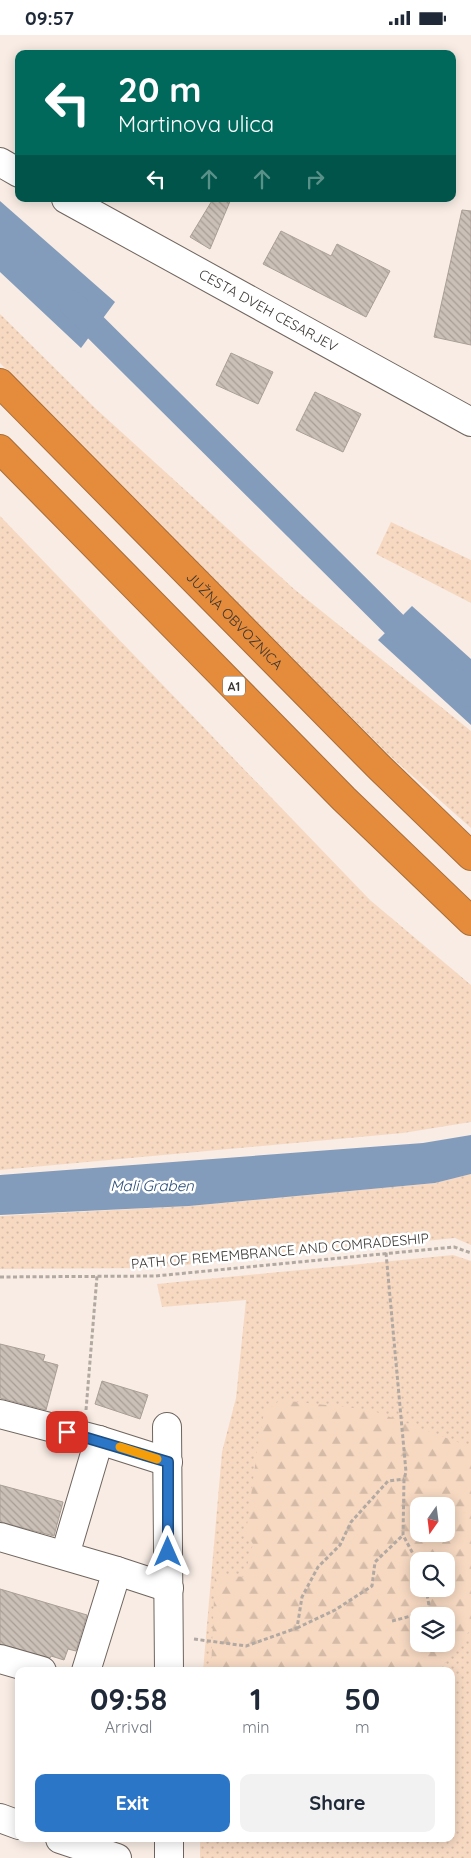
<!DOCTYPE html>
<meta charset="utf-8">
<style>
body{margin:0;font-family:Quicksand,sans-serif;background:#f2f2f3;color:#1f2937;height:100vh;display:flex;flex-direction:column;font-size:19px;white-space:nowrap}
*{box-sizing:border-box;margin:0}
p{font-size:16px;color:#747a83}
.icon{flex:none;width:28px;height:28px;fill:none;stroke:currentColor;stroke-width:2;stroke-linecap:round;stroke-linejoin:round}
.map{position:relative;flex:1;overflow:hidden}
.side{position:absolute;left:15px;top:1632px;width:440px;height:175px;display:flex;flex-direction:column;background:#fff;border-radius:10px;box-shadow:0 2px 12px #0003}
.side>*{flex:none}
.banner{position:absolute;left:15px;top:15px;width:441px;height:152px;border-radius:10px;box-shadow:0 2px 12px #0003;background:#00695c;color:#fff;overflow:hidden}
.needle{width:32px;rotate:194deg}
.fabs{position:absolute;left:410px;top:1462px;display:grid;gap:10px}
.fabs a{display:grid;place-items:center;width:45px;height:45px;border-radius:10px;background:#fff;box-shadow:0 2px 12px #0003;font-size:25px}
.pin{position:absolute;display:grid;place-items:center;width:42px;height:42px;color:#fff;margin:-21px;border-radius:10px;box-shadow:0 2px 8px #0006}
.me{position:absolute;width:55px;margin:-28px;rotate:0deg;stroke-linejoin:round;filter:drop-shadow(0 0 4px #0008)}
.turn{display:flex;align-items:center;gap:18px;height:105px;padding:0 20px;font-size:22px}
.turn .icon{width:65px;height:65px;stroke-width:2.5}
.turn b{display:block;font-size:35px;line-height:42px}
.lanes{display:flex;align-items:center;height:48px;padding:0 20px;background:#0003;justify-content:center;gap:25px;direction:ltr}
.lanes .off{opacity:.35}
.eta{display:flex;justify-content:space-evenly;align-items:center;height:85px;text-align:center}
.eta b{font-size:30px;font-weight:800;line-height:35px}
.action{display:flex;gap:10px;margin-top:auto;padding:10px 20px}
.action a{flex:1;height:58px;border-radius:10px;background:#2c76c7;color:#fff;font-size:20px;font-weight:800;line-height:58px;text-align:center}
.action a+a{background:#f2f2f3;color:#1f2937}
.status{display:flex;justify-content:space-between;align-items:center;height:35px;padding:0 25px;background:#fff;direction:ltr}
.status svg{height:14px;fill:currentColor}
.map>svg:first-child{display:block}
</style>
<div class="status"><b>09:57</b><svg viewBox="0 0 49 12"><path d="M0 12V9h3v3zM5 12V6h3v6zM10 12V3h3v9zM15 12V0h3v12zM26 1h20v11H26zM47 4h2v5h-2z"/></svg></div>
<div class="map">
<svg width="471" height="1823" viewBox="0 0 471 1823">
<defs>
<pattern id="grass-dots" width="8" height="8" patternUnits="userSpaceOnUse" patternTransform="scale(1.25)"><rect width="8" height="8" fill="#f7d9c2"/><path d="M2 2h.1M6 6h.1" fill="none" stroke="#d4bba7" stroke-width="1.8" stroke-linecap="round"/></pattern>
<pattern id="forest-firs" width="22" height="20" patternUnits="userSpaceOnUse" patternTransform="scale(1.25)"><rect width="22" height="20" fill="#f7d9c2"/><path d="M5 1l3.5 6h-7zM16 11l3.5 6h-7z" fill="#d4bba7"/></pattern>
<pattern id="building-back-hatch" width="6" height="6" patternUnits="userSpaceOnUse" patternTransform="scale(1.25)"><rect width="6" height="6" fill="#cbc0b7"/><path d="M-1 5l2 2M0 0l6 6M5-1l2 2" fill="none" stroke="#a69d95"/></pattern>
</defs>
<rect width="100%" height="100%" fill="#f8ece4"/>
<path fill="url(#grass-dots)" fill-rule="evenodd" d="M0 279 95 373 294 554 471 696V793L389 720 0 328Z
M0 481 370 865 471 950V1087L403 1098 0 1135Z
M391 487 471 525V568L376 519Z
M471 1139V1210L455 1203 154 1233 0 1234V1181L189 1171 435 1148Z
M453 1220 471 1226V1823H200V1804H451V1636H203L222 1417 236 1363 246 1265 162 1272 157 1249ZM419 1471H446V1499H419ZM419 1526H446V1554H419ZM419 1581H446V1609H419Z"/>
<path fill="url(#forest-firs)" fill-rule="evenodd" d="M280 1365 371 1375 471 1412V1594L439 1636H211L215 1539 244 1542 253 1509 246 1498 257 1416 264 1378ZM419 1471H446V1499H419ZM419 1526H446V1554H419ZM419 1581H446V1609H419Z"/>
<path fill="#839cbb" d="M0 166 115 267 81 313 0 237Z
M412 571 471 624V690L378 605Z
M471 1100V1139L435 1148 189 1171 0 1180V1140L423 1108Z"/>
<g fill="none" stroke-linecap="round" stroke-linejoin="round">
<path stroke="#839cbb" stroke-width="26" d="M71 268 394 589 471 659"/>
</g>
<path fill="url(#building-back-hatch)" stroke="#aa9f97" d="M213 164H231L210 214 190 202Z
M462 175 471 176V310L434 302Z
M281 196 331 221 337 209 390 236 366 282 263 229Z
M231 318 273 337 258 369 216 350Z
M315 357 361 379 343 417 296 395Z
M0 1309 45 1320 43 1326 58 1330 46 1375 0 1363Z
M102 1346 148 1360 140 1384 95 1369Z
M0 1450 63 1467 54 1501 0 1487Z
M0 1554 87 1580 76 1616 68 1614 64 1625 51 1621 50 1623 0 1609Z"/>
<g fill="none" stroke-linecap="round" stroke-linejoin="round">
<defs>
<g id="minor">
<path d="M0 127 19 138"/>
<path id="s1" d="M66 164 471 387"/>
<path d="M0 1379 99 1405 168 1427"/>
<path d="M167 1392 169 1636"/>
<path d="M0 1502 117 1536 169 1553"/>
<path d="M65 1520 99 1405"/>
<path d="M0 1624 42 1636"/>
<path d="M86 1636 117 1536"/>
<path d="M0 1783 19 1790"/>
<path d="M60 1804 117 1823"/>
<path d="M169 1823V1804"/>
</g>
<g id="highway">
<path id="s2" d="M0 348 379 732 471 821"/>
<path d="M0 414 344 764 471 886"/>
</g>
</defs>
<use href="#minor" stroke="#6f655e" stroke-width="30"/>
<use href="#highway" stroke="#a86d38" stroke-width="30"/>
<path stroke="#b2a9a2" stroke-width="3" stroke-dasharray="4 2.5" stroke-linecap="butt" d="M386 1218 406 1437 404 1444 403 1500 419 1530
M0 1242 155 1241 454 1212 471 1218
M86 1375 97 1241
M392 1586 430 1576 426 1554
M297 1593 335 1575 372 1551 375 1527 403 1500
M194 1604 246 1611 297 1593 302 1562 318 1532 340 1510 351 1487 388 1446 404 1444"/>
<use href="#minor" stroke="#fff" stroke-width="28"/>
<use href="#highway" stroke="#e48b3c" stroke-width="28"/>
</g>
<g fill="none" stroke-linecap="round" stroke-linejoin="round">
<defs>
<path id="route" d="M67 1397 168 1427V1517"/>
</defs>
<use href="#route" stroke="#1d4d81" stroke-width="12"/>
<use href="#route" stroke="#2c76c7" stroke-width="9"/>
<path stroke="#f59e0b" stroke-width="9" d="M120 1412 157 1424"/>
</g>
<g text-anchor="middle" dominant-baseline="central" stroke-width="5" stroke-linejoin="round" paint-order="stroke">
<rect fill="#fff" stroke="#74726f" stroke-width="1" x="223" y="641.5" width="22" height="19" rx="4"/>
<g font-size="12" font-weight="bold" fill="#393531">
<text x="234" y="651">A1</text>
</g>
<g font-size="14" fill="#393531" stroke="#fff">
<text stroke="none"><textPath href="#s1" startOffset="231">CESTA DVEH CESARJEV</textPath></text>
<text stroke="none"><textPath href="#s2" startOffset="334">JUŽNA OBVOZNICA</textPath></text>
<text transform="translate(280 1216) rotate(-5)">PATH OF REMEMBRANCE AND COMRADESHIP</text>
</g>
<g font-size="15" font-style="italic" fill="#284d78" stroke="#fff">
<text x="152" y="1150">Mali Graben</text>
</g>
</g>
</svg>
<div class="fabs">
<a><svg class="needle" viewBox="-14 -14 28 28"><path d="M0-13l5 13h-10z" fill="#e53935"/><path d="M0 13l5-13h-10z" fill="#747a83"/></svg></a>
<a><svg class="icon" aria-label="search" viewBox="0 0 24 24"><circle cx="10" cy="10" r="6"/><path d="M15 15l6 6"/></svg></a>
<a><svg class="icon" aria-label="layers" viewBox="0 0 24 24"><path d="M12 4l9 5-9 5-9-5zM3 14l9 5 9-5"/></svg></a>
</div>
<div class="pin" style="left:67px;top:1397px;background:#d93025"><svg class="icon" aria-label="arrive" viewBox="0 0 24 24"><path d="M6 21V4h12l-3 4 3 4H6"/></svg></div>
<svg class="me" style="left:168px;top:1517px" viewBox="-20 -20 40 40"><path d="M0-17L14 15 0 8-14 15z" fill="#2c76c7" stroke="#fff" stroke-width="4"/></svg>
<div class="banner">
<div class="turn"><svg class="icon" aria-label="left" viewBox="0 0 24 24"><path d="M17 20v-9H6M10 6l-5 5 5 5"/></svg><div><b>20 m</b>Martinova ulica</div></div>
<div class="lanes"><svg class="icon" aria-label="left" viewBox="0 0 24 24"><path d="M17 20v-9H6M10 6l-5 5 5 5"/></svg><svg class="icon off" aria-label="ahead" viewBox="0 0 24 24"><path d="M12 20V5M6 11l6-6 6 6"/></svg><svg class="icon off" aria-label="ahead" viewBox="0 0 24 24"><path d="M12 20V5M6 11l6-6 6 6"/></svg><svg class="icon off" aria-label="right" viewBox="0 0 24 24"><path d="M7 20v-9h11M14 6l5 5-5 5"/></svg></div>
</div>
<section class="side">
<div class="eta">
<div><b>09:58</b><p>Arrival</p></div>
<div><b>1</b><p>min</p></div>
<div><b>50</b><p>m</p></div>
</div>
<div class="action"><a>Exit</a><a>Share</a></div>
</section>
</div>
